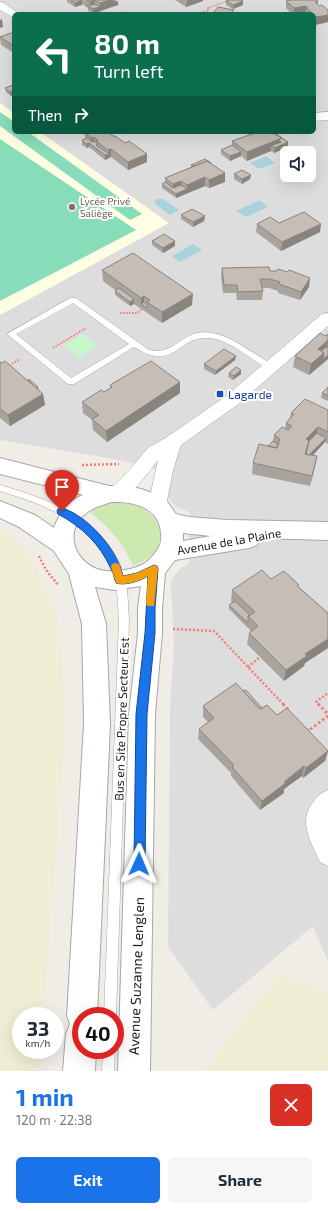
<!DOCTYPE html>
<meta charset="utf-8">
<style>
body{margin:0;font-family:"Exo 2",sans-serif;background:#f6f6f7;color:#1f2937;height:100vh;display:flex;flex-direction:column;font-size:15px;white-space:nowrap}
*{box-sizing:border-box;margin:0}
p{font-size:13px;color:#747a83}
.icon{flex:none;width:22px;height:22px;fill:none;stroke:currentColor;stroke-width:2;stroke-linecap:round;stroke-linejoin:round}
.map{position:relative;height:1071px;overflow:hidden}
.details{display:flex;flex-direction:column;background:#fff;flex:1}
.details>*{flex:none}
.hud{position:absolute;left:12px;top:12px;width:304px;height:122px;border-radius:6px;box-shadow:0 4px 16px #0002;background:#0b6e4f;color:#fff;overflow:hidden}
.tools{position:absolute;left:280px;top:146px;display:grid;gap:8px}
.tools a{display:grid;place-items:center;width:36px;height:36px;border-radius:6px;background:#fff;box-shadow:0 4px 16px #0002;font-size:20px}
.speed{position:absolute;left:12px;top:1007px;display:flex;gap:8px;font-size:20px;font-weight:700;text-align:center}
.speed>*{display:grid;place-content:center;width:52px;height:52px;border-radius:50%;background:#fff;box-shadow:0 4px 16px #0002;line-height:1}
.speed small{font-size:10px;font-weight:400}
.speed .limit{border:6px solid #d22;background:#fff;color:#111}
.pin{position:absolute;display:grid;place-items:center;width:34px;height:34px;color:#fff;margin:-41px -17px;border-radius:50% 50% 50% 0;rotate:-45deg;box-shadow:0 0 4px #0007}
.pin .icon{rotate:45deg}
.me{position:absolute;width:44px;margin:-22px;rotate:1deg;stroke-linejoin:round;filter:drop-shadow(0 0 3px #0008)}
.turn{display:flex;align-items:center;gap:14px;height:84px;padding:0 16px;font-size:18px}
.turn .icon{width:52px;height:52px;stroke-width:2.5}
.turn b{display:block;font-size:28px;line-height:34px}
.then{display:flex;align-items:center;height:38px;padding:0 16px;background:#0003;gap:8px;font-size:15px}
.round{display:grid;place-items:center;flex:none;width:42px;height:42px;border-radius:6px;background:#f6f6f7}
.overview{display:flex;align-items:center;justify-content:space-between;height:68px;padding:0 16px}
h1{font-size:24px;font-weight:700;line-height:30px;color:#1a73e8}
.cta{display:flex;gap:8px;margin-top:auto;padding:8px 16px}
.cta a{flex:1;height:46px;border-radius:6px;background:#1a73e8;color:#fff;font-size:16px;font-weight:700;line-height:46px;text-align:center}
.cta a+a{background:#f6f6f7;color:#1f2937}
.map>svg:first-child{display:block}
</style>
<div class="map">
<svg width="328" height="1071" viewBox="0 0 328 1071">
<rect width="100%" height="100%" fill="#f0ede7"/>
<path fill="#dedddd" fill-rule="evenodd" d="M0 0H328V962L313 926 213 1010 168 947 170 711 174 643 171 587 172 580 180 569 189 563V512L178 508 167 498 165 472 120 460 0 440ZM14 14H314V132H14ZM287 153H309V175H287Z"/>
<path fill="#fefee2" d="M0 103 14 113V132H40L169 223 0 315Z"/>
<path fill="#edeed3" d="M0 530 13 536 35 565 58 617 63 673 64 746 43 1016H21V1050H41L39 1071H0Z
M279 974 328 992V1071H204Z"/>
<path fill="#cde9af" d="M117 502C162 503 180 549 133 566 123 543 110 528 90 512L103 505Z"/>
<path fill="#c6f8c9" d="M82 334 98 346 79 357 64 345Z"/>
<path fill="#87ddba" d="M0 112 14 122V132H28L142 214 130 220 0 126Z
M0 139 136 230 0 301Z"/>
<path fill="#a9d2dd" d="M266 156 275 163 260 169 250 163Z
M156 199H163L179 210 170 215 154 203Z
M260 200 268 207 246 217 236 211Z
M193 244 202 250 180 262 172 256Z"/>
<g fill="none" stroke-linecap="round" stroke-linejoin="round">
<defs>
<path id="service" d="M70 298H76L149 350C171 355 178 338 197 333 219 328 242 346 260 357 265 360 271 363 275 367L271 370 268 369C252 360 227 338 208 338 176 336 176 373 134 347L74 384H68L7 334ZM73 303 129 344 71 378 16 334Z
M0 485C48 499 102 518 122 569 128 585 128 604 129 621L116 1016 115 1019V1016H104L119 621C118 604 118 585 112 569 95 523 43 504 0 491Z
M115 1049V1050L114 1071H102L103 1050Z"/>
<path id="minor" d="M0 2 4 3 19 14H14V18L0 10Z
M328 112V120L314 121V113Z
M328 313V326L237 405 181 445 173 470 166 506 164 511 157 513 150 511 148 506 158 460C149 471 134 493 122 499 117 501 114 500 110 499L107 494 110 489 124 476 148 448 167 437 225 397 322 314Z
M328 790V866L320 862C312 844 298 822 312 804 317 797 320 793 328 790Z"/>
<path id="tertiary" d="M0 458 109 486H128L141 489 160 496 166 500 176 514 189 517 227 520 328 522V540L260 538 257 545 249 548 175 560 165 573 162 608V633L155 714 150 1071H118L129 714 138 633V608L141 586 114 590 95 587 106 624 110 724 97 1016H81V1050H96L95 1071H63L66 1034 70 1024 67 1016 84 724 82 624 69 574 54 551 19 527 0 518V501L35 515 54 528C59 513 68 501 83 495L0 474ZM111 502C133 501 159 507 161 533 162 540 160 548 155 553 147 564 138 568 124 570 116 572 106 572 97 569 70 558 64 525 91 510 97 506 104 505 111 502ZM183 533 211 536 183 541Z"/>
</defs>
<use href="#service" stroke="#a7a7a7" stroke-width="1"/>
<use href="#minor" stroke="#a7a7a7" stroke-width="1"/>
<use href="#tertiary" stroke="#a7a7a7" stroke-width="2"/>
<path stroke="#f77d72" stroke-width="1.5" stroke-dasharray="1.5 1.5" stroke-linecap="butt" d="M198 14 209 10 207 8 228 1"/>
<path stroke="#f77d72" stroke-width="2" stroke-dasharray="1.5 1.5" stroke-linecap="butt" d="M120 313H137L142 309
M53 348 86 328
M7 367 20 359"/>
<path stroke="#f77d72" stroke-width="2.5" stroke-dasharray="2 2" stroke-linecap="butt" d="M82 465 119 464
M39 556 46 570 58 585
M173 629 214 631 284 705
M248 667 260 657
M319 705 316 702 328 693"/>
<path stroke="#f77d72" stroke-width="3" stroke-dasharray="2.5 2.5" stroke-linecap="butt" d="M283 704 288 709
M318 704 328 714
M307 729 308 731 328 716"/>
<use href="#service" fill="#fff" fill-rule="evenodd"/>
<use href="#minor" fill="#fff" fill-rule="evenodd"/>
<use href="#tertiary" fill="#fff" fill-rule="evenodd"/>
</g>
<path fill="#a9a39d" d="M67 0H116L118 5 93 14 88 10V8L82 4 75 7 67 2Z
M175 0H203V1L186 7Z
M226 1 243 5 233 9 226 5Z
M286 1 318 2V5L319 6 328 10V22L315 25 314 23V14H292L286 8Z
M14 32V53L1 45 0 37Z
M13 85 11 96 6 92 5 88Z
M84 132H111L113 136 147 162 128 170 111 157 105 160 89 147 87 148 82 145V140L86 138 85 137Z
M254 132 288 147 274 153 271 151 247 161 241 156 230 161 221 154V150L232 145V141L253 134Z
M211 163 225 182 209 188 205 186 176 198 162 188V184L165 182V178L191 167V165Z
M234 174 250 179 242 184 234 179Z
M181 215 205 216 204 221 193 227 181 219Z
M257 224 320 232 281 251 256 232Z
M152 241H175V246L163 253 152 245Z
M222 268 270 271 309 287 300 300 278 293V291L269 288H262L263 291 262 300H237L236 293H223L221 277Z
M102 270 192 305 162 323 134 304 130 306 115 295V290L103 281Z
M328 334V359L309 375 293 367 295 356Z
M236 356 235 360 215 375 204 369V364Z
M0 361V362L38 387 39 390 43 394 45 405 10 426 0 418Z
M241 370V374L233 380 228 377 229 373Z
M180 382V393L107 442 93 430 92 420 83 413 82 402 104 392 110 389V385Z
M328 387V401L321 398 322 393Z
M328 410V444L325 442 312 456H317L310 486 252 474 253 463 273 441 274 435 285 428 286 423 290 418 291 413Z
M271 579 299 587 328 613V648L305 663 304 666 284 681 247 644 249 633 251 631 229 609V605L232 602 231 601 232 590Z
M243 691 262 708 277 715 328 751 325 761 303 778 302 776 284 789V793L260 810 231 776V773L198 739 199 729 208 722 203 717V706Z"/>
<path fill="#8a847f" d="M82 0V5L75 7V3Z
M94 0 95 8H90V2Z
M110 0H114V6L100 11V3Z
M187 0H203V1L186 7Z
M118 1V5L114 6V2Z
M243 1V5L233 9V5Z
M306 6 305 14H294V8Z
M100 7V11L93 14V9Z
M328 15V22L315 25 316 17Z
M2 19 3 27 0 28V20Z
M14 90V95L11 96 10 92Z
M93 137 94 145H92L91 138Z
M282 138 288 142V147L274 153 275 148 271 146V151L247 161V152Z
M89 143V147L87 148 86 144Z
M111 149V157L105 160V155L109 154 108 150Z
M241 152V156L230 161V156Z
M147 154V162L128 170V162Z
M225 173V182L209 188V180Z
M251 175 250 179 242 184V179Z
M205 177V186L176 198V194L187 189V185Z
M181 181V189L173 193V184Z
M205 216 204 221 193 227V222Z
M321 224 320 232 281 251 282 242Z
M175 241V246L163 253V248Z
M310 278 309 287 300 300 301 292Z
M193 294 192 305 162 323V312Z
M144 296V306L141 304V309V298Z
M134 299V304L130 306V302Z
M328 340 327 350 328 355V359L309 375 311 364 318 349Z
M236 356 235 360 215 375 216 371Z
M241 370V374L233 380 234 376Z
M180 382V393L107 442 106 431Z
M43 394 45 405 10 426 8 415Z
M318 427 316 438H326L325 442 304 465 305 454 306 439Z
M317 456 315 467 310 486 312 476Z
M328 639V648L305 663 304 666 284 681 286 670 305 654Z
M328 751 325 761 303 778 306 768Z
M304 766 302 776 284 789V793L260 810 262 801 284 782Z"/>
<path fill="#c5bdb6" stroke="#8a847f" d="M71 0H82L75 3Z
M87 0H110L100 3 94 0 90 2Z
M230 0H242L243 1 233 5 226 1Z
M290 0H317L318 2H315L319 6 322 5 328 10V15L316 17 314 15V14H313L306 8H308L306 6 294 8 286 1Z
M95 4 100 7 93 9 87 6Z
M218 7 234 10 230 14H212Z
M123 12 126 14H117Z
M14 32V46L0 37Z
M13 85 14 86V90L10 92 5 88Z
M88 132H108L113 136H115L125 143 129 141 147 154 128 162 111 149 108 150 96 141 98 140 93 137 91 138 87 134 90 133Z
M254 132H272L282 138 247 152 232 141 255 133Z
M272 132H273L288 142 275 148 271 146 281 142 278 140 282 138Z
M87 138 92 142 94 141 98 144 96 145 109 154 105 155 89 143 86 144 82 140Z
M232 145 241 152 230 156 221 150Z
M205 159 211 163 207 161 194 166 191 165Z
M207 161 225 173 209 180 205 177 187 185 181 181 173 184 165 178Z
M242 170 251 175 242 179 234 174Z
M165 182 173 188 181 185 187 189 176 194 162 184Z
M192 209 205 216 193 222 181 215Z
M304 212 321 224 282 242 257 224 270 217 279 223Z
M164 234 175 241 163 248 152 241Z
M133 253 193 294 162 312 147 302 150 300 144 296 141 298 102 270Z
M269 267 270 271H277L278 269 287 272 289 270 310 278 301 292 279 284 280 282 270 279H260L263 291 238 292 237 285H224L222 268Z
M119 288 134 299 130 302 115 291Z
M144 302 147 305V308L141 304Z
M320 333 325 336 328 334V340L318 349 324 353 311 364 295 356Z
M328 346V355L323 359 324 353 321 351Z
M224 349 236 356 216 371 204 364Z
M5 361 43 394 8 415 0 409V362L2 363Z
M151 361 180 382 106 431 92 419 99 415 82 402 101 390 104 392 112 387 110 385Z
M236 367 241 370 234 376 229 373Z
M29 379 38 387 36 388 28 380Z
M328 387V396L322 393Z
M305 399 328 410V432L318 427 306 439 309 441 305 454 317 456 312 476 253 463 259 444 277 448 280 439 274 435 282 427 288 430 292 426 286 423 294 414 291 413Z
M317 433 326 438 309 455 306 454 309 441Z
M273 441 278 444 277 448 268 446Z
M262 570 271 579 284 571 299 585 297 586 328 613V639L305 654 307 656 286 670 249 633 258 626 248 616 255 612 232 590Z
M235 601 250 615 248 616V623L229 605Z
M236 683 260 709 267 705 277 715 287 708 328 751 306 768 304 766 284 782 286 783 262 801 232 767 234 765 199 729 214 718 203 706Z
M246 690 262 708 260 709 243 691Z"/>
<path fill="#1a73e8" stroke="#114b97" d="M62 508C88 516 117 549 123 576L137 573 154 565 157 566 158 569 155 608V633L147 714 145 864 143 869 139 870 135 869 134 864 136 714 145 633 148 576C140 581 125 586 116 583 114 579 114 573 111 569 100 544 82 527 58 514L57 511 58 509Z"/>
<path fill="#f59e0b" d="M116 563 119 564 123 576 137 573 154 565 157 566 158 569 154 606H147L146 603 148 576C140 581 125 586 116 583L111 567 112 564Z"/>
<circle fill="#8d6e63" stroke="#fff" stroke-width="1.5" cx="72" cy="207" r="4"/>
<rect fill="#1a4fb4" stroke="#fff" stroke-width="1.5" x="216" y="390" width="8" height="8" rx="2"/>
<g text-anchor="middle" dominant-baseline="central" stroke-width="4" stroke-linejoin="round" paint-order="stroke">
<g font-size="10" fill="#785e54" stroke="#fff" text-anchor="start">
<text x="80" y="201">Lycée Privé<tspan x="80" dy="12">Saliège</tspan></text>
</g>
<g font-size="12" fill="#164399" stroke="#fff" text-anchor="start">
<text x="228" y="394">Lagarde</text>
</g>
<g font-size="12" fill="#202020" stroke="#fff">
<text transform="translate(229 541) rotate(-10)">Avenue de la Plaine</text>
<text transform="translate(121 719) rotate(-88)">Bus en Site Propre Secteur Est</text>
</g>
<g font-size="14" fill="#202020" stroke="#fff">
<text transform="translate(136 976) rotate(-88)">Avenue Suzanne Lenglen</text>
</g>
</g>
</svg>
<div class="tools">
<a><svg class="icon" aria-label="sound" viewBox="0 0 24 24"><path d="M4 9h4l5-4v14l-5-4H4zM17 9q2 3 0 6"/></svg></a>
</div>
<div class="speed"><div>33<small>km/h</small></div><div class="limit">40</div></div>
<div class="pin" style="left:62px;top:511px;background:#d93025"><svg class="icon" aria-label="arrive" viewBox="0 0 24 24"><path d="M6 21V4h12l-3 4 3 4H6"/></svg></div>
<svg class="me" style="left:139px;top:864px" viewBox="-20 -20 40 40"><path d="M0-17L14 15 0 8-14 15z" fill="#1a73e8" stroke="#fff" stroke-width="4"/></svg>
<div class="hud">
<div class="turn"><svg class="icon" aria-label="left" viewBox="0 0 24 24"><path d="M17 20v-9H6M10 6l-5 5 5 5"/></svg><div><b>80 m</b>Turn left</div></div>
<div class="then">Then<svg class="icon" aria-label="right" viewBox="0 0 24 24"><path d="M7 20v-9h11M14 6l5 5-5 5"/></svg></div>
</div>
</div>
<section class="details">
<div class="overview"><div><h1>1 min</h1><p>120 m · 22:38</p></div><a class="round" style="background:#d93025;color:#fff"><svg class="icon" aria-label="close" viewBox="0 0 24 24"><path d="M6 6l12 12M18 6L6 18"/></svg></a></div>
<div class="cta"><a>Exit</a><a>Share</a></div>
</section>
